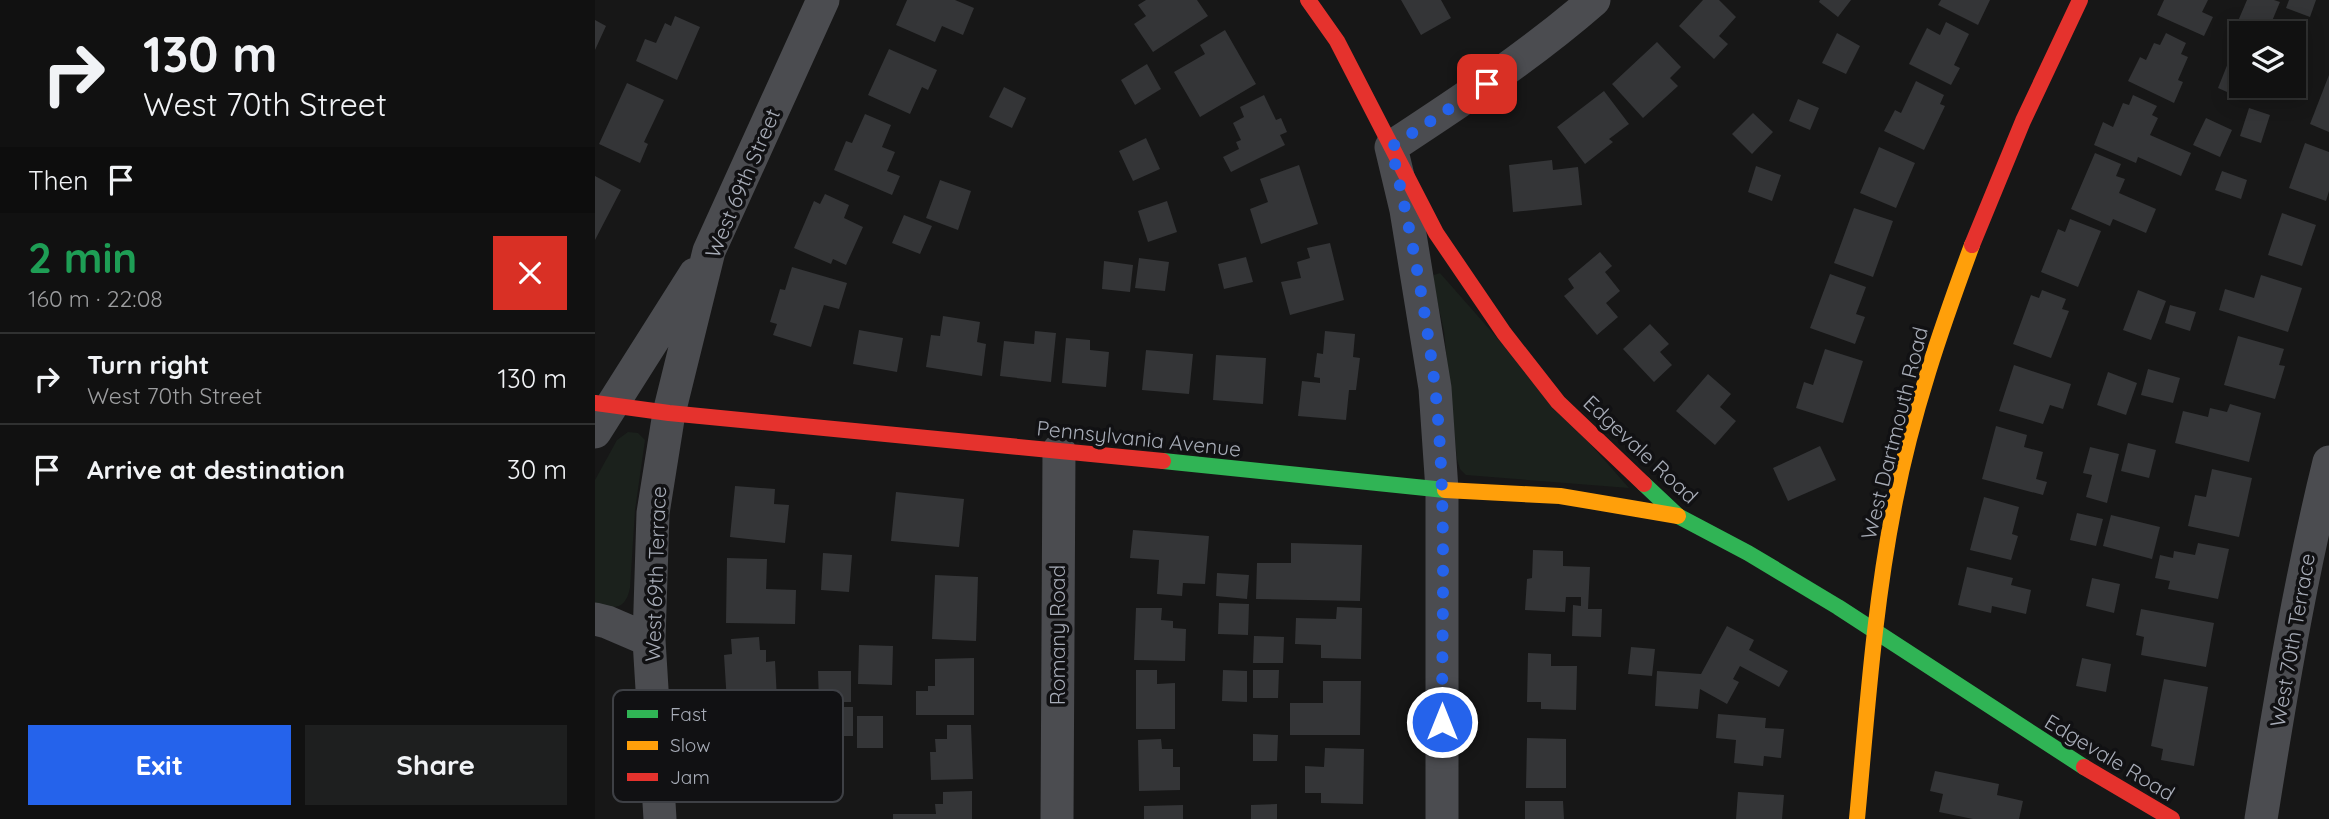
<!DOCTYPE html>
<meta charset="utf-8">
<style>
body{margin:0;font-family:Quicksand,sans-serif;background:#1e1f1f;color:#f1f3f6;height:100vh;display:flex;flex-direction:column;font-size:26px;white-space:nowrap}
*{box-sizing:border-box;margin:0}
p{font-size:23px;color:#9c9d9f}
.icon{flex:none;width:38px;height:38px;fill:none;stroke:currentColor;stroke-width:2;stroke-linecap:round;stroke-linejoin:round}
.map{position:relative;flex:1;overflow:hidden}
.drawer{display:flex;flex-direction:column;background:#111;width:595px}
.drawer>*{flex:none}
.top-card{background:#111;color:#f1f3f6;overflow:hidden}
.buttons{position:absolute;left:1634px;top:21px;display:grid;gap:14px}
.buttons a{display:grid;place-items:center;width:77px;height:77px;border-radius:0px;background:#111;box-shadow:0 4px 18px #0003,0 0 0 2px #303131;font-size:35px}
.pin{position:absolute;display:grid;place-items:center;width:60px;height:60px;color:#fff;margin:-30px;border-radius:14px;box-shadow:0 4px 10px #0006}
.me{position:absolute;width:77px;margin:-38px;rotate:0deg;stroke-linejoin:round;filter:drop-shadow(0 0 5px #0008)}
.turn{display:flex;align-items:center;gap:24px;height:147px;padding:0 28px;font-size:32px}
.turn .icon{width:91px;height:91px;stroke-width:2.5}
.turn b{display:block;font-size:49px;line-height:60px}
.then{display:flex;align-items:center;height:66px;padding:0 28px;background:#0003;gap:14px;font-size:26px}
.round{display:grid;place-items:center;flex:none;width:74px;height:74px;border-radius:0px;background:#1e1f1f}
.headline{display:flex;align-items:center;justify-content:space-between;height:119px;padding:0 28px}
h1{font-size:42px;font-weight:700;line-height:52px;color:#1e9e55}
.action{display:flex;gap:14px;margin-top:auto;padding:14px 28px}
.action a{flex:1;height:80px;border-radius:0px;background:#2563eb;color:#fff;font-size:28px;font-weight:700;line-height:80px;text-align:center}
.action a+a{background:#1e1f1f;color:#f1f3f6}
ul{padding:0;list-style:none}
li{display:flex;align-items:center;gap:21px;height:91px;padding:0 28px;border-top:2px solid #303131}
li div{flex:1}
li b{display:block;font-size:26px}
li em{font-style:normal}
main{display:flex;flex:1;min-height:0}
.map>svg:first-child{display:block}
</style>
<main>
<section class="drawer">
<div class="top-card">
<div class="turn"><svg class="icon" aria-label="right" viewBox="0 0 24 24"><path d="M7 20v-9h11M14 6l5 5-5 5"/></svg><div><b>130 m</b>West 70th Street</div></div>
<div class="then">Then<svg class="icon" aria-label="arrive" viewBox="0 0 24 24"><path d="M6 21V4h12l-3 4 3 4H6"/></svg></div>
</div>
<div class="headline"><div><h1>2 min</h1><p>160 m · 22:08</p></div><a class="round" style="background:#d93025;color:#fff"><svg class="icon" aria-label="close" viewBox="0 0 24 24"><path d="M6 6l12 12M18 6L6 18"/></svg></a></div>
<ul>
<li><svg class="icon" aria-label="right" viewBox="0 0 24 24"><path d="M7 20v-9h11M14 6l5 5-5 5"/></svg><div><b>Turn right</b><p>West 70th Street</p></div><em>130 m</em></li>
<li><svg class="icon" aria-label="arrive" viewBox="0 0 24 24"><path d="M6 21V4h12l-3 4 3 4H6"/></svg><div><b>Arrive at destination</b></div><em>30 m</em></li>
</ul>
<div class="action"><a>Exit</a><a>Share</a></div>
</section>
<div class="map">
<svg width="1734" height="819" viewBox="0 0 1734 819">
<rect width="100%" height="100%" fill="#171717"/>
<path fill="#1b211c" d="M845 273 1034 488 871 475 865 469 862 459 849 331 838 282 839 275Z
M33 432 43 433 50 440 40 510 35 588C30 611 19 609 0 603V480L22 440Z"/>
<path fill="#343537" d="M312 0H360L379 8 368 35 347 26 340 42 301 25Z
M551 0H602L613 16 558 52 539 24 551 16 543 5Z
M806 0H846L856 18 826 35Z
M1108 0H1124L1141 17 1124 36 1133 44 1119 59 1084 26Z
M1225 0H1256L1243 17 1224 2Z
M1346 0H1395L1383 25 1343 5Z
M1569 0H1613L1607 12 1618 17 1609 36 1562 15Z
M1652 0H1679L1685 2 1672 33 1643 21Z
M1694 0H1721L1715 17 1691 8Z
M80 16 105 27 82 80 41 61 50 39 61 43 70 23 76 26Z
M0 20 11 26 0 50Z
M1351 22 1374 34 1359 65 1365 68 1356 85 1314 64 1332 28 1345 35Z
M630 30 661 84 605 117 579 72 610 54 605 45Z
M1242 33 1265 46 1251 74 1227 63Z
M1571 33 1591 43 1586 54 1593 57 1583 80 1588 82 1579 103 1533 81 1545 57 1551 60 1559 43 1565 45Z
M1062 42 1086 67 1075 78 1083 86 1048 118 1017 84Z
M294 49 342 70 333 90 327 87 315 114 273 95Z
M1637 53 1647 57V86H1654L1648 99 1623 88Z
M552 64 566 89 540 105 526 80Z
M1734 75V132L1715 124Z
M1321 81 1349 95 1345 104 1350 106 1329 150 1289 131 1300 110 1306 113Z
M32 83 69 100 49 142 53 144 45 163 4 144Z
M409 87 431 98 417 128 394 117Z
M1009 91 1034 124 1014 139 1018 142 990 164 962 127Z
M669 95 681 120 686 118 692 132 685 135 690 145 636 172 628 157 644 149 641 142 646 140 638 123 649 117 645 107Z
M1538 95 1562 106 1557 115 1563 118 1555 135 1596 153 1586 176 1543 157 1541 163 1499 145 1508 122 1518 127 1528 103 1534 105Z
M1203 99 1224 108 1215 130 1194 121Z
M1654 108 1675 115 1666 143 1645 136Z
M1158 113 1178 132 1157 154 1137 134Z
M270 114 296 125 287 147 300 152 292 171 305 176 297 195 239 170 251 141 257 143Z
M1611 118 1637 130 1625 157 1598 145Z
M551 138 565 169 538 181 524 151Z
M1710 143 1734 152V191L1731 201 1694 188Z
M1284 147 1320 163 1301 208 1265 193Z
M1500 153 1526 164 1521 176 1530 179 1524 193 1561 209 1551 233 1518 219 1515 226 1476 209Z
M957 160 958 170 983 167 987 205 918 212 914 165Z
M704 165 723 224 666 244 655 209 673 202 665 179Z
M1161 166 1186 175 1177 201 1153 192Z
M1627 171 1652 180 1646 199 1620 190Z
M0 176 26 190 0 240Z
M345 180 376 191 363 230 331 218Z
M230 194 254 205 249 218 268 227 251 265 238 259 236 264 199 248 219 201 225 204Z
M572 201 582 232 553 242 543 211Z
M1259 208 1298 221 1278 277 1239 263Z
M1687 213 1721 225 1707 266 1673 255Z
M309 215 337 226 325 254 297 243Z
M1475 219 1506 231 1483 287 1446 272 1463 229 1470 232Z
M735 243 749 300 695 315 686 282 706 278 702 262 715 258 712 248Z
M1005 252 1017 266 1010 272 1025 291 1011 303 1023 317 1002 335 969 296 979 288 973 279Z
M651 257 658 282 629 289 623 264Z
M544 258 574 262 570 291 540 288Z
M509 261 538 265 535 292 507 289Z
M197 267 252 283 244 309 229 305 216 347 178 335 182 324 175 322 185 289 190 290Z
M1235 274 1271 287 1261 314 1270 317 1260 344 1215 328Z
M1666 275 1707 288 1693 332 1624 310 1630 289 1659 298Z
M1447 290 1471 299 1467 309 1474 311 1456 358 1418 344 1436 295 1444 298Z
M1543 290 1571 301 1556 340 1528 330Z
M1575 305 1601 312 1595 331 1570 323Z
M348 316 385 322 382 342 391 344 387 376 331 367 336 335 345 336Z
M1055 324 1074 344 1065 352 1077 365 1059 382 1028 349Z
M264 330 308 338 302 372 258 364Z
M440 331 461 333 456 382 405 376 409 341 439 344Z
M730 331 760 334 758 357 765 358 761 390H754L751 420 703 416 707 381 725 383V378L719 377 722 353 728 354Z
M1643 336 1689 349 1684 365 1690 366 1680 399 1629 385Z
M471 338 495 340V350L514 352 511 387 467 383Z
M1230 349 1268 361 1248 423 1201 408 1209 382 1218 385Z
M551 350 598 354 594 394 547 390Z
M621 355 671 358 668 404 618 400Z
M1419 365 1476 384 1468 409 1455 405 1448 424 1404 411Z
M1553 369 1585 378 1578 403 1546 395Z
M1513 372 1542 383 1531 415 1502 405Z
M1113 374 1136 394 1125 407 1141 421 1120 445 1081 411Z
M1635 404 1666 413 1654 462 1580 443 1588 411 1613 417 1615 408 1632 412Z
M1401 426 1432 435 1429 447 1448 452 1441 479 1452 482 1448 495 1387 479Z
M1533 443 1561 450 1554 478 1526 471Z
M1225 446 1241 480 1193 501 1178 468Z
M1495 447 1524 454 1512 503 1491 497 1497 475 1488 473Z
M1617 469 1657 478 1644 537 1593 526 1600 495 1611 497Z
M140 486 180 489 179 504 194 505 190 543 135 537Z
M301 492 369 499 364 547 296 541Z
M1389 497 1424 507 1417 534 1423 536 1416 560 1375 550Z
M1482 513 1508 519 1501 546 1475 540Z
M1516 515 1565 527 1557 559 1508 546Z
M538 530 614 536 610 584 588 583 587 596 562 594 564 560 535 558Z
M696 543 767 545 765 601 661 599 662 563H696Z
M1603 543 1634 549 1623 599 1573 589 1575 581 1560 578 1565 555 1578 558 1579 551 1600 555Z
M938 550 968 551V566L995 567 993 609H1007L1006 637 977 636 978 605 986 606V597H971L970 612 930 610 932 579 937 578Z
M228 553 257 555 254 592 226 590Z
M132 558 172 559 171 589 201 590 200 624 131 623Z
M1372 567 1418 578 1416 585 1436 590 1431 614 1397 606 1396 613 1363 605Z
M622 573 654 575 652 599 621 596Z
M340 575 383 577 381 641 337 639Z
M1497 578 1525 584 1519 613 1491 606Z
M624 603 654 604 653 635 623 634Z
M742 607 767 608 766 659 726 658V645L700 644 701 618 741 619Z
M541 608H567L566 620 578 621V628L591 629 590 661 539 660Z
M1546 609 1619 623 1611 667 1546 655 1549 637 1541 635Z
M1132 626 1159 640 1154 650 1193 671 1184 687 1145 666 1138 679 1144 682 1132 704 1105 689 1103 709 1060 706 1062 671 1106 674Z
M659 636 689 637 688 663H658Z
M164 637 165 650H171V662L180 661 182 700 132 703 129 655 137 654 136 639Z
M264 645 298 646 297 685 263 684Z
M1036 647 1060 649 1057 676 1033 674Z
M933 653 956 654V666H982L981 710 946 709V702H932Z
M379 658V715H321V691H333V686H340V659Z
M1487 658 1516 664 1511 692 1481 686Z
M541 670H562V684L580 683V729H541Z
M628 670 652 671V702L627 701Z
M658 670H684L683 698H658Z
M223 671H256V702H224Z
M1569 679 1613 687 1599 766 1566 760 1568 749 1556 746Z
M728 681H766L765 735H695V703H728Z
M229 707H258V736H230Z
M1123 714 1171 718 1170 728 1189 729 1186 758 1169 756 1168 766 1139 763 1141 740 1121 738Z
M262 716H288V748H262Z
M352 725H376L378 779 336 780 335 752H341L340 739H352Z
M658 734 683 735 682 761H658Z
M932 738 971 739V788H931Z
M566 739 567 749H578V767H585V790L544 791 543 740Z
M730 748 769 749 768 804 726 803V793H710V766L729 767Z
M1340 771 1404 784 1402 795 1428 801 1424 819H1378L1344 812 1348 794 1335 791Z
M377 791V819H298V814H341L340 804H348V792Z
M1143 792 1189 795 1187 819H1141Z
M930 801H968L969 819H930Z
M682 804V819H656V805Z
M588 805V819H549V806Z"/>
<g fill="none" stroke-linecap="round" stroke-linejoin="round">
<path stroke="#4b4c50" stroke-width="33" d="M0 432 100 274
M0 619 12 622 54 640
M65 819 54 640 58 513 74 413 114 251 228 0
M462 819 464 450
M847 819V490L840 388 811 210 796 147C866 101 936 55 999 0
M1666 819C1685 699 1705 580 1734 462"/>
<path stroke="#30b455" stroke-width="16" d="M568 461 850 490
M1049 484 1083 516 1153 553 1243 607 1489 767"/>
<path stroke="#ff9f0a" stroke-width="16" d="M850 490 965 496 1083 516
M1262 819C1272 713 1279 606 1300 501 1317 413 1346 329 1377 245"/>
<path stroke="#e5322d" stroke-width="16" d="M713 0 742 41 841 233 909 333 963 402 1049 484
M1377 245 1428 121 1485 0
M0 403 74 413 568 461
M1489 767 1577 819"/>
</g>
<g fill="none" stroke-linecap="round" stroke-linejoin="round">
<path stroke="#2563eb" stroke-width="12" stroke-dasharray="0 21.6" d="M847 722C847 611 852 498 840 387 830 306 815 226 796 147L892 84"/>
</g>
<g text-anchor="middle" dominant-baseline="central" stroke-width="7" stroke-linejoin="round" paint-order="stroke">
<g font-size="21" fill="#a8adb8" stroke="#111113">
<text transform="translate(147 183) rotate(-67)">West 69th Street</text>
<text transform="translate(1299 433) rotate(-76)">West Dartmouth Road</text>
<text transform="translate(544 438) rotate(6)">Pennsylvania Avenue</text>
<text transform="translate(1046 449) rotate(43)">Edgevale Road</text>
<text transform="translate(60 574) rotate(-88)">West 69th Terrace</text>
<text transform="translate(462 635) rotate(-90)">Romany Road</text>
<text transform="translate(1697 640) rotate(-80)">West 70th Terrace</text>
<text transform="translate(1515 757) rotate(31)">Edgevale Road</text>
</g>
</g>
<rect x="18" y="690" width="230" height="112" rx="10" fill="#111113" stroke="#3e4045" stroke-width="2"/>
<rect x="32" y="710" width="31" height="8" fill="#30b455"/>
<rect x="32" y="741" width="31" height="9" fill="#ff9f0a"/>
<rect x="32" y="773" width="31" height="8" fill="#e5322d"/>
<g font-size="19" fill="#a8adb8">
<text x="75" y="721">Fast</text>
<text x="75" y="752">Slow</text>
<text x="75" y="784">Jam</text>
</g>
</svg>
<div class="buttons">
<a><svg class="icon" aria-label="layers" viewBox="0 0 24 24"><path d="M12 4l9 5-9 5-9-5zM3 14l9 5 9-5"/></svg></a>
</div>
<div class="pin" style="left:892px;top:84px;background:#d93025"><svg class="icon" aria-label="arrive" viewBox="0 0 24 24"><path d="M6 21V4h12l-3 4 3 4H6"/></svg></div>
<svg class="me" style="left:847px;top:722px" viewBox="-20 -20 40 40"><circle r="17" fill="#2563eb" stroke="#fff" stroke-width="3"/><path d="M0-11L8 9 0 5-8 9z" fill="#fff"/></svg>
</div>
</main>
